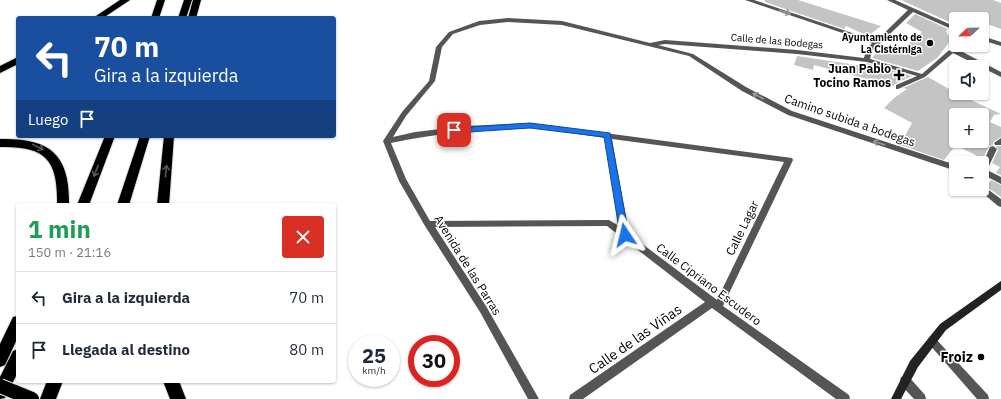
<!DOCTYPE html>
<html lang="es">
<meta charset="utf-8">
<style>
body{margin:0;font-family:"IBM Plex Sans",sans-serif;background:#f6f6f7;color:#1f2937;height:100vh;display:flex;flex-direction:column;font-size:15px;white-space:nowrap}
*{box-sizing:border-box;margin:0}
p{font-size:13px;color:#747a83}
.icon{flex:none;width:22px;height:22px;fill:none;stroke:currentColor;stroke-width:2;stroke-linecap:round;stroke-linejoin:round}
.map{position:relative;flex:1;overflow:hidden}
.details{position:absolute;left:16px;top:203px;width:320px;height:180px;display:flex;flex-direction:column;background:#fff;border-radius:4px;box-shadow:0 1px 3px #0004}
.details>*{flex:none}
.banner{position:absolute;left:16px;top:16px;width:320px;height:122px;border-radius:4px;box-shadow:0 1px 3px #0004;background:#1a4fa0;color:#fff;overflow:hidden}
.needle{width:26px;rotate:248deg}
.controls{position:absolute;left:949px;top:12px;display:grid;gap:8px}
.controls a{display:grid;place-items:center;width:40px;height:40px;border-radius:4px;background:#fff;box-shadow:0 1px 3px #0004;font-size:20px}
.speed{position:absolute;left:348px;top:335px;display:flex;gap:8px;font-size:20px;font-weight:700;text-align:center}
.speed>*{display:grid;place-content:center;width:52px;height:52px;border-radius:50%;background:#fff;box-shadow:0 1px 3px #0004;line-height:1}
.speed small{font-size:10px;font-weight:400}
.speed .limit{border:6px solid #d22;background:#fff;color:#111}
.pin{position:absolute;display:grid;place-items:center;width:34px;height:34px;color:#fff;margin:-17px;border-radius:8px;box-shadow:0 2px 6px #0006}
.me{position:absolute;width:44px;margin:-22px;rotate:350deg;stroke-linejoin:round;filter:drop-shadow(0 0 3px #0008)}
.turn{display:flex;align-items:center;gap:14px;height:84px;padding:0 12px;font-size:18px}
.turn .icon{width:52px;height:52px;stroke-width:2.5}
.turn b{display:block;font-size:28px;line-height:34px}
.then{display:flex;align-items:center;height:38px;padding:0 12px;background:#0003;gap:8px;font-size:15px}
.round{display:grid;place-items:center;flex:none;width:42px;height:42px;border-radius:4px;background:#f6f6f7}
.head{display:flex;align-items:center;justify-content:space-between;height:68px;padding:0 12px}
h1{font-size:24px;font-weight:700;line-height:30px;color:#1e9e55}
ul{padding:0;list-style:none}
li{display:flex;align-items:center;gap:12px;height:52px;padding:0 12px;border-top:1px solid #e0e1e3}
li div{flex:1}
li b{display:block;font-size:15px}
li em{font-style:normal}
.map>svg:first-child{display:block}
</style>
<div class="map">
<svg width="1001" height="399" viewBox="0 0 1001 399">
<rect width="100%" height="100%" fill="#fff"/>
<path fill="#c4c4c4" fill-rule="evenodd" d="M765 0H798L881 26 868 36 846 26 844 29 765 2Z
M901 0H993L1001 3V29L982 22V19L970 17 967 19H956V25Z
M915 14 948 29 946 31 951 40 937 58 918 71 872 58 881 47 899 52 922 32 906 23Z
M797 56 863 66 867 63 912 76 895 84 894 86 814 65 813 70 794 65Z
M928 77 956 93 1001 114 994 115 990 122 1001 127V137L993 142V145L989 146 983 159 956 145 944 160 900 145 912 123 884 108 894 98 907 89 903 88ZM956 115H982V141H956Z
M996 146H1001V175L996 173 1000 167 992 163 998 150Z
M991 180 1001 185V197L987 187Z"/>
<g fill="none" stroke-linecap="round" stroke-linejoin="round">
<defs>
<path id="highway" d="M120 0H130L103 18H93Z
M157 0H165L159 18H151Z
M184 0H192L186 18H178Z
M193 0H201L196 18H188Z
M18 57V64L0 73V66Z
M105 136H115L89 205H77Z
M140 136H150L129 205H117Z
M164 136H174L169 205H157Z
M0 139C50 138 70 154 69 205H57C58 160 46 146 0 147Z
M18 316V337L5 365 0 367V344L13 317Z
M18 349V372L5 398 0 399V377L13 351Z
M47 381H63L56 399H40Z
M163 381H179L186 399H170Z"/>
</defs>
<use href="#highway" stroke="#dbdbdb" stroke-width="2"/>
<path fill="#555" fill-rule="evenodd" d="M745 0H754L876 41 908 10 887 0H895L956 27V31L913 12 872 51 870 59 922 74 956 44V45H961L957 49 1001 72V77L953 53 925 77 898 89H896V85L917 76 867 62 797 54 665 44 658 45 693 54 746 87 792 111 956 165V171L788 115 742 91 689 56 562 25 508 22 480 25 453 34 442 47 435 81 406 116 393 137 415 132 466 126 530 123 792 158 793 160 723 306 849 395 850 399H836L712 308 583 399H569L570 395 705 302 607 226 435 227 486 306 539 399H528L480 312 425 226 399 181 383 141 402 112 429 81 436 47 449 32 479 21 508 18 562 21 650 43 665 40 797 50 864 58 866 50 872 43ZM530 127 605 138 619 226 609 220 430 221 406 179 391 143C437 133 483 130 530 127ZM612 139 784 162 717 300 629 234Z
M982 36 1001 42V46L982 40Z
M1001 138V145H995L994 143Z
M993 146 997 149 987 170 1001 177V184L982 174V165L990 147Z
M982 185 1001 199V207L998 206 979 190V189H982Z
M932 336 935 338 988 395 989 399H977L929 344 927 341 929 338Z
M905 376 909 377 925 395 926 399H914L901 385 900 381 901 377Z"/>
<path fill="#222" fill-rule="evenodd" d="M1001 281V290L946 330 918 367 901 399H891L910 361 940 324Z"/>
<use href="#highway" fill="#000" fill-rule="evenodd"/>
<defs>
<path id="highway-bridge" d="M0 386 32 399"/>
</defs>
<use href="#highway-bridge" stroke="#dbdbdb" stroke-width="16" stroke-linecap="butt"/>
<use href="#highway-bridge" stroke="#000" stroke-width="14"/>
</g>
<defs><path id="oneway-shaft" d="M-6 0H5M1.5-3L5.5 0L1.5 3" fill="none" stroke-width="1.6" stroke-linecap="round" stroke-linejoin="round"/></defs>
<g stroke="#999">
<use href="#oneway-shaft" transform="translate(785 12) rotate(18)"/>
<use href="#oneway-shaft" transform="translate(758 96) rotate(-152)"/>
<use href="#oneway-shaft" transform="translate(879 143) rotate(-162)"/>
</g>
<g stroke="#595959">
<use href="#oneway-shaft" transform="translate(38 147) rotate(26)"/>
<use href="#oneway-shaft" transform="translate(96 171) rotate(111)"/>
<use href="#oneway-shaft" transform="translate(166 171) rotate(-84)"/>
</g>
<path fill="#1a73e8" stroke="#114b97" d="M530 123 610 133 629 235 628 238H621L620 235 604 137 530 128 454 133 449 130 454 128Z"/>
<g fill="#000" stroke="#fff" stroke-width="1.5">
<circle cx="930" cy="43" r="4"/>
<path d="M897 69h4v4h4v4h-4v4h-4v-4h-4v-4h4z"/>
<circle cx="981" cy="357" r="4"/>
</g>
<g text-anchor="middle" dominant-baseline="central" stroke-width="3" stroke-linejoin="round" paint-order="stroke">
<g font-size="10" font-weight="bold" fill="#000" stroke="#fff" text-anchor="end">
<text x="922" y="37">Ayuntamiento de<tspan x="922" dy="12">La Cistérniga</tspan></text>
</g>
<g font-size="10" fill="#000" stroke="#fff">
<text transform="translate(777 41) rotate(5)">Calle de las Bodegas</text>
</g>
<g font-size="12" font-weight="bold" fill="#000" stroke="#fff" text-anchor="end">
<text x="891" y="68">Juan Pablo<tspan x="891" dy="14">Tocino Ramos</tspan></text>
</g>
<g font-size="12" fill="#000" stroke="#fff">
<text transform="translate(850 120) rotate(19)">Camino subida a bodegas</text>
<text transform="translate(742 228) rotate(-64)">Calle Lagar</text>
<text transform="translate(468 265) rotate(58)">Avenida de las Parras</text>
<text transform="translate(709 284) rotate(37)">Calle Cipriano Escudero</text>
</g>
<g font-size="14" fill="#000" stroke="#fff">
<text transform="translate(635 339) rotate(-35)">Calle de las Viñas</text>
</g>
<g font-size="14" font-weight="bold" fill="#000" stroke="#fff" text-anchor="end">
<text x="973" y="357">Froiz</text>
</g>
</g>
</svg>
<div class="controls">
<a><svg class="needle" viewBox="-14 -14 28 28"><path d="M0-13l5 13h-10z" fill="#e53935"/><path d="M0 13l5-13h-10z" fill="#747a83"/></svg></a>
<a><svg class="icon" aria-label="sound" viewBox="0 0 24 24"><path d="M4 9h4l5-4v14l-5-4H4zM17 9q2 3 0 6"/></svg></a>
<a>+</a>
<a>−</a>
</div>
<div class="speed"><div>25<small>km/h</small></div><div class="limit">30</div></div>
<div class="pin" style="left:454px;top:130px;background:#d93025"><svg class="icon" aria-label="arrive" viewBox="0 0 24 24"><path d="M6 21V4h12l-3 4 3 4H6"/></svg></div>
<svg class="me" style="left:625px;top:235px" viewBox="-20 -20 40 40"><path d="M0-17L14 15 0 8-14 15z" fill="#1a73e8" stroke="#fff" stroke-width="4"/></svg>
<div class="banner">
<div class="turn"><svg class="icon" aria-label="left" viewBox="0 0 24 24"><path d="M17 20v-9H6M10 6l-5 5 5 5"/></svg><div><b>70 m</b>Gira a la izquierda</div></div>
<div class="then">Luego<svg class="icon" aria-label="arrive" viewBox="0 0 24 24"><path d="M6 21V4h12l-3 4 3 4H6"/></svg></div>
</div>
<section class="details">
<div class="head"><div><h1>1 min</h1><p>150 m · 21:16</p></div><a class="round" style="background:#d93025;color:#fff"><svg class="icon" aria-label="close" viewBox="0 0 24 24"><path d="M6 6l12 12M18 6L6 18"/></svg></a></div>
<ul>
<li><svg class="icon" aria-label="left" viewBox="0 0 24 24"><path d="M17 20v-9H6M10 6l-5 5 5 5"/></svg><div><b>Gira a la izquierda</b></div><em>70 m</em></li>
<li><svg class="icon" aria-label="arrive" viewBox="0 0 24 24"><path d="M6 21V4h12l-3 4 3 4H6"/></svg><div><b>Llegada al destino</b></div><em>80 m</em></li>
</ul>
</section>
</div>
